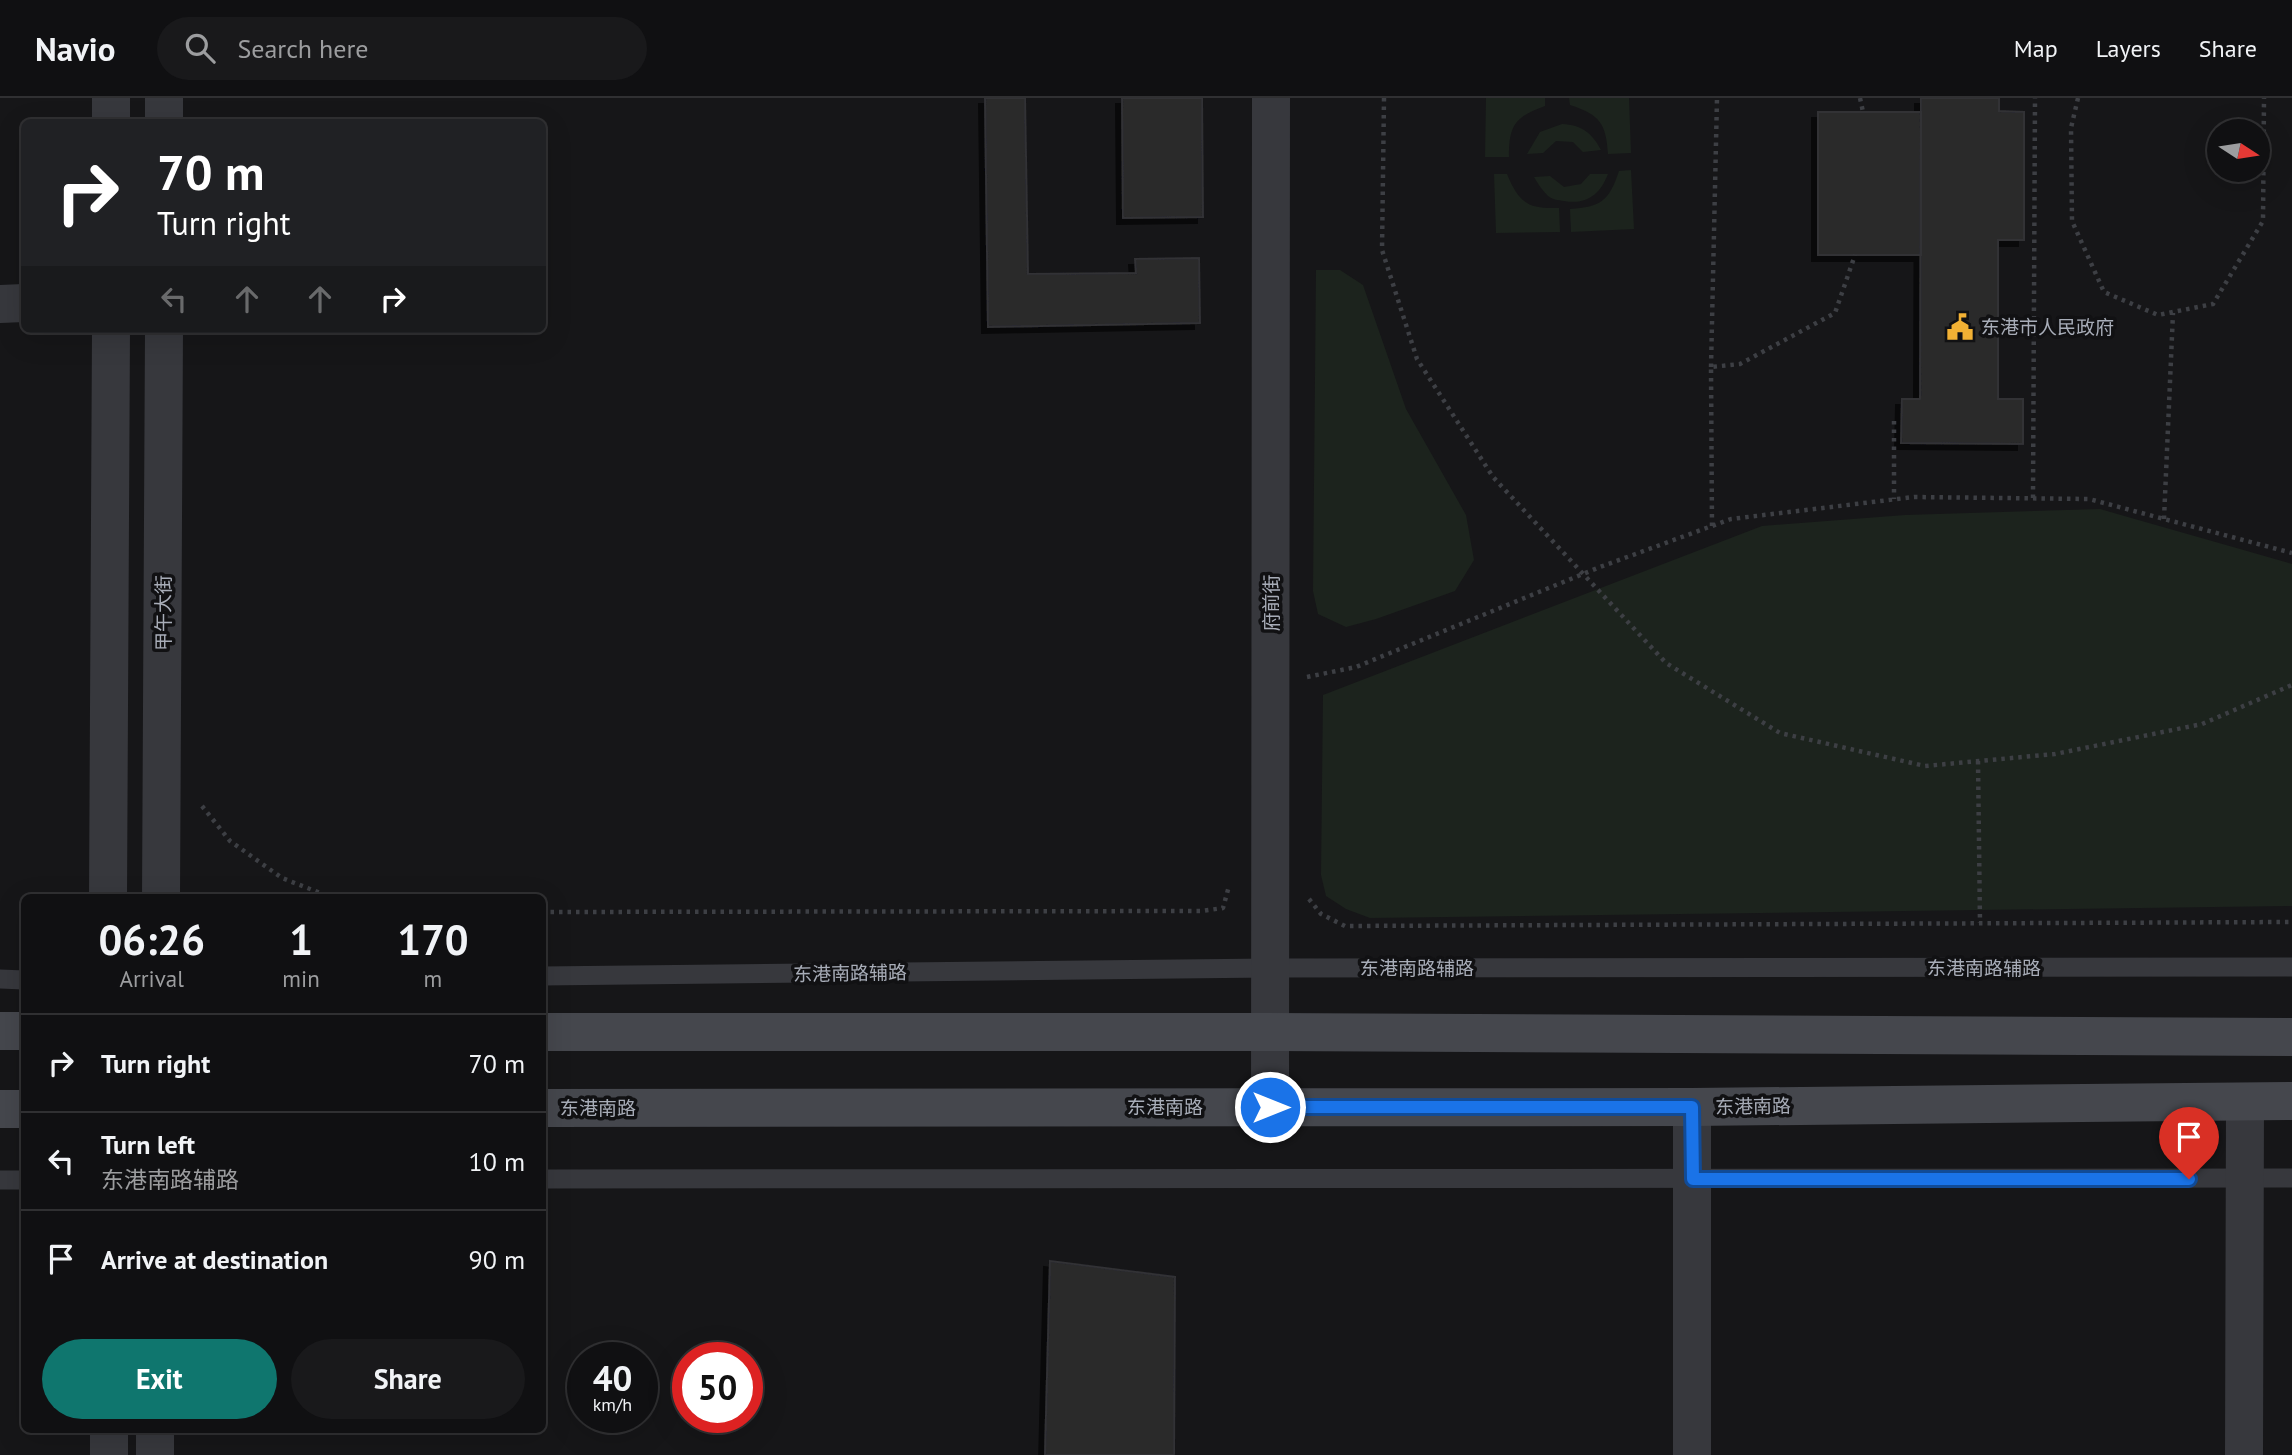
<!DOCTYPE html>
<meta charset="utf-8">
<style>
body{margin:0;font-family:"PT Sans","Noto Sans SC",sans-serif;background:#19191b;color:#f1f3f6;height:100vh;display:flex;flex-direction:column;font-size:26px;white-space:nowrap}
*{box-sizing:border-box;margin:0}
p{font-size:23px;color:#9c9d9f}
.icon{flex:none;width:38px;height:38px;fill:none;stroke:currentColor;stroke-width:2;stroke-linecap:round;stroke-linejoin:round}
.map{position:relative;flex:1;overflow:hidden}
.drawer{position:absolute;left:21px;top:796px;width:525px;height:539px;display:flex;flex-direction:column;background:#101012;border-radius:10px;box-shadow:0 7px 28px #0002,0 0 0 2px #303032}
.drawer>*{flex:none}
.guide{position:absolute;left:21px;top:21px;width:525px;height:214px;border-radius:10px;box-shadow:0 7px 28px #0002,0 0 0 2px #303032;background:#202124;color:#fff;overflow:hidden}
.needle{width:46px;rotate:102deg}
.buttons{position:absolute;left:2207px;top:21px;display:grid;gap:14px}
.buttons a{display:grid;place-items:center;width:63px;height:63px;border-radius:50%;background:#101012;box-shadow:0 7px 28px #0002,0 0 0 2px #303032;font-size:35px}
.speed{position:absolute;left:567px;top:1244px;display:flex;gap:14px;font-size:35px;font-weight:700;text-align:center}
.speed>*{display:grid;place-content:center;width:91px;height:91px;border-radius:50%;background:#101012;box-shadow:0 7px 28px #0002,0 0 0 2px #303032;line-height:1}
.speed small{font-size:18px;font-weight:400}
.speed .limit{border:10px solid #d22;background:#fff;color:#111}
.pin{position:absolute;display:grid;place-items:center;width:60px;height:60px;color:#fff;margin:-72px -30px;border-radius:50% 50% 50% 0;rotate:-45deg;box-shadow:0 0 7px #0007}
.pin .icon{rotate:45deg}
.me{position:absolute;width:77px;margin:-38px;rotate:90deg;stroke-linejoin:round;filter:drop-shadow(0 0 5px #0008)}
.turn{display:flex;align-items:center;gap:24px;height:147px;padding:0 21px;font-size:32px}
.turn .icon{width:91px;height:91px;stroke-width:2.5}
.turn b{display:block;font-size:49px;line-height:60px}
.lanes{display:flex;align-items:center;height:66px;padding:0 21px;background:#0003;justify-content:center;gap:35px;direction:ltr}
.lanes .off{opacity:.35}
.eta{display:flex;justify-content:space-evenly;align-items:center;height:119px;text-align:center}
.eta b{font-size:42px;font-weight:700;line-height:49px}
.primary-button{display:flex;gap:14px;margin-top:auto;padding:14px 21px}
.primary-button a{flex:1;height:80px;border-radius:42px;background:#0f766e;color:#fff;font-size:28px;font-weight:700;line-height:80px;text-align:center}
.primary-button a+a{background:#19191b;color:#f1f3f6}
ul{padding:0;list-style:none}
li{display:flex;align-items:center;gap:21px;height:98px;padding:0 21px;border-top:2px solid #303032}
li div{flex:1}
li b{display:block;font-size:26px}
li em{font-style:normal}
header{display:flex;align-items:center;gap:42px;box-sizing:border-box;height:98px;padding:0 35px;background:#101012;border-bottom:2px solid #303032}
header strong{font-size:33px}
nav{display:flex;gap:38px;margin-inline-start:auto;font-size:24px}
.search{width:490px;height:63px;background:#19191b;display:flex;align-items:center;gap:18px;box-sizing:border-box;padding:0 24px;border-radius:38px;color:#9c9d9f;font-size:26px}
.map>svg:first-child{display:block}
</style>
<header>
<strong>Navio</strong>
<div class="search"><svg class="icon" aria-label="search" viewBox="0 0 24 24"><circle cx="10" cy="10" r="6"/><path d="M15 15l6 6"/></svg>Search here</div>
<nav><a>Map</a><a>Layers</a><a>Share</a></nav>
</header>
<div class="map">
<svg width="2292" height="1357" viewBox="0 0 2292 1357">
<defs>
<filter id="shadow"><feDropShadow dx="-6" dy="6" stdDeviation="0" flood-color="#0009"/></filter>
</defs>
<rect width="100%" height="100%" fill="#161618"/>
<path fill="#1c231d" d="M1486 0H1545V8C1515 19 1509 27 1509 59H1485Z
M1569 0H1629L1631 55 1608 56C1606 25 1600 17 1570 7Z
M1562 26C1582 27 1592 35 1601 52L1583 54 1573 44 1556 43 1543 55 1527 56 1540 34Z
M1631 72 1634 131 1571 134 1570 111C1601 109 1609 103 1619 73Z
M1494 76H1507C1519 105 1528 111 1559 110L1560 134 1496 135Z
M1590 76H1608C1600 97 1586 107 1564 103 1558 102 1553 102 1548 98 1542 92 1538 86 1534 79L1550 78 1564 89 1581 86Z
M1316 172H1340L1363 187 1406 311 1466 417 1474 462 1455 493 1376 521 1346 529 1318 516 1313 493Z
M2100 411 2292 466V808L1370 820 1346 811 1326 798 1321 777 1323 597 1762 428 1905 417Z"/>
<path fill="#29292c" stroke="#303034" stroke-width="2" filter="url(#shadow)" d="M985 0H1025L1028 176 1136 175 1135 161 1199 160 1200 225 988 229Z
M1122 0H1202L1203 119 1123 120Z
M1921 0H1999V13L2024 14V142H1998V301H2023V346L1901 345 1902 301H1920Z
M1818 14H1921V157H1818Z
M1050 1163 1175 1179 1174 1357H1045Z"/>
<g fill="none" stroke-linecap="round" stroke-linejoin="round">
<path stroke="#3d3f44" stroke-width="4.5" stroke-dasharray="3.5 5" stroke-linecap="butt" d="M1384 0 1382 152 1417 261 1493 379 1666 565 1780 635 1925 668 2055 656 2202 626 2292 587
M1860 0 1863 14
M2078 0 2071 30 2072 123 2104 194 2158 217 2213 206 2263 123 2264 0
M1711 269 1717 0
M1894 323V401
M2033 400 2035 0
M2164 421 2173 215
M1712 428 1711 269 1740 266 1835 215 1855 157
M1307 579 1356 569 1600 469 1731 421 1914 399 2089 401 2292 455
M1978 663 1980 825
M202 708 230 743 282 780 333 800
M1309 801 1321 816 1345 828 2292 824
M542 814 1202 813 1223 810 1229 788"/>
<path stroke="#37383d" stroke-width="19" d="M542 878 1270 870 2292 869
M0 881 24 882
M542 1081 2292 1080
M0 1082H24"/>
<path stroke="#37383d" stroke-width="38" d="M0 206 24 205
M1270 1009 1271 0
M1692 1357V1009
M2244 1357 2245 1004"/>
<path stroke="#37383d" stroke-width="38" d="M111 24V0
M164 24V0
M108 800 111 231
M161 800 164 231
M109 1357V1332
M155 1357V1332"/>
<path stroke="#45474d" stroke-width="38" d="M0 933H24
M542 934H1271L2292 939
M542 1010 1692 1009 2292 1003
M0 1011H24"/>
</g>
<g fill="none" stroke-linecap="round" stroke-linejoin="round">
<defs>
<path id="route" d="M1270 1009H1692L1693 1081H2189"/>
</defs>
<use href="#route" stroke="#114b97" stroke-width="18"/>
<use href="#route" stroke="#1a73e8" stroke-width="12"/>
</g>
<defs>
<symbol id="civic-bare" viewBox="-9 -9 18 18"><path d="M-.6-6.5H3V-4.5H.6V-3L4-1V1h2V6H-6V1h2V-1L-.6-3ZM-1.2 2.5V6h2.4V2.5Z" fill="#f2b134" stroke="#111113" stroke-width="2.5" paint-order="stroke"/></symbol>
</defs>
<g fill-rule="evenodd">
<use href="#civic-bare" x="1941" y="210" width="38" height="38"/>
</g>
<g text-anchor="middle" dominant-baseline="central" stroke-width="7" stroke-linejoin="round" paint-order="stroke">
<g font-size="19" fill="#a8adb8" stroke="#111113" text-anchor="start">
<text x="1981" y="229">东港市人民政府</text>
</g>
<g font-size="19" fill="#a8adb8" stroke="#111113">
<text transform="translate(1271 505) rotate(-90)">府前街</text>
<text transform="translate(163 515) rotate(-90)">甲午大街</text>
<text x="1417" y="870">东港南路辅路</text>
<text x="1984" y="870">东港南路辅路</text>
<text transform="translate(850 875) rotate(-1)">东港南路辅路</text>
<text transform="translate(1753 1008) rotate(-1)">东港南路</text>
<text x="1165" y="1009">东港南路</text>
<text x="598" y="1010">东港南路</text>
</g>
</g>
</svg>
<div class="buttons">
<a><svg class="needle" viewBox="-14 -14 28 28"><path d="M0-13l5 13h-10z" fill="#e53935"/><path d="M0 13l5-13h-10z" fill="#9c9d9f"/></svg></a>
</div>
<div class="speed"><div>40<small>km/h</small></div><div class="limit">50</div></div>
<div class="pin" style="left:2189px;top:1081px;background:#d93025"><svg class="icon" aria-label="arrive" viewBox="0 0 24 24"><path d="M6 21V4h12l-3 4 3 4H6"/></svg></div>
<svg class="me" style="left:1270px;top:1009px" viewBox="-20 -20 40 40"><circle r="17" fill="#1a73e8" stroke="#fff" stroke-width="3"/><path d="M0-11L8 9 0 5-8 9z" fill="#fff"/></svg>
<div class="guide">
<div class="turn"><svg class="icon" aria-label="right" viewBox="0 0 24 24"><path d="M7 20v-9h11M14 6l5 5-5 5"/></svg><div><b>70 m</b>Turn right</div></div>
<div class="lanes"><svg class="icon off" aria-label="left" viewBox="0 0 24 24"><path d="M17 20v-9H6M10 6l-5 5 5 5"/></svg><svg class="icon off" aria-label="ahead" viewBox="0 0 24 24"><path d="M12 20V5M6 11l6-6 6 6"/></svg><svg class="icon off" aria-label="ahead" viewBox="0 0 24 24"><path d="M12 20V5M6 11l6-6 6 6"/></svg><svg class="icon" aria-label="right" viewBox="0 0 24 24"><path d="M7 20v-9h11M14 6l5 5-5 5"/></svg></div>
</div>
<section class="drawer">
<div class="eta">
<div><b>06:26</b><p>Arrival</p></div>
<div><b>1</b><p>min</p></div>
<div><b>170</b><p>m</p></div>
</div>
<ul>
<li><svg class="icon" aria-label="right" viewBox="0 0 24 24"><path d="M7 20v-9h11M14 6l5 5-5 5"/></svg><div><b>Turn right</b></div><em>70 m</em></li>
<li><svg class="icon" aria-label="left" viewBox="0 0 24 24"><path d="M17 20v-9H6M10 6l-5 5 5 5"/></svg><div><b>Turn left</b><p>东港南路辅路</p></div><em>10 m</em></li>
<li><svg class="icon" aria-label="arrive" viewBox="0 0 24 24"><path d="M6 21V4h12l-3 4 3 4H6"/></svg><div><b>Arrive at destination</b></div><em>90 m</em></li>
</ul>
<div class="primary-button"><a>Exit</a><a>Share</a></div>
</section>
</div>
